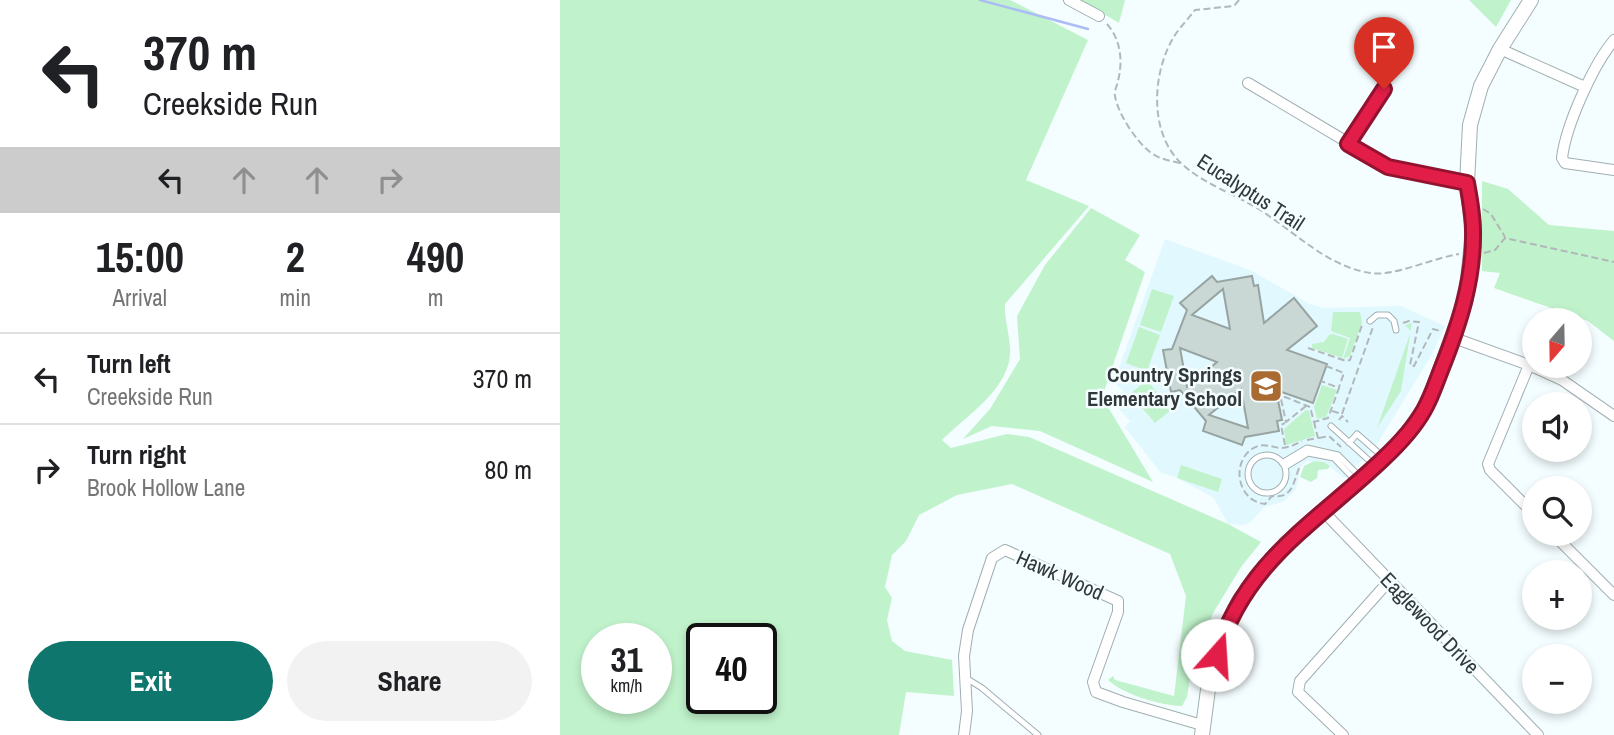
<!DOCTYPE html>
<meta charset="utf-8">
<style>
body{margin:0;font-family:"Archivo Narrow",sans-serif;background:#f2f2f2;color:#202124;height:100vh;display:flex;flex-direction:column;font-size:26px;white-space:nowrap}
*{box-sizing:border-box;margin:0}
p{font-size:23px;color:#757577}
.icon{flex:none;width:38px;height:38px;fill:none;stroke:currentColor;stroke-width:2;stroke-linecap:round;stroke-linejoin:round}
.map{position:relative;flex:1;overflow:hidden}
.sheet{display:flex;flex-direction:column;background:#fff;width:560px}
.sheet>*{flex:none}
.top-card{background:#fff;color:#202124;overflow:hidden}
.needle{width:46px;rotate:200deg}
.buttons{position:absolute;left:962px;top:308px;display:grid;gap:14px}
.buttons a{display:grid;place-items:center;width:70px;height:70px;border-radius:50%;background:#fff;box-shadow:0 4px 10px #0003;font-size:35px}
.speed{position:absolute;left:21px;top:623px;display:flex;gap:14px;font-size:35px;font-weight:700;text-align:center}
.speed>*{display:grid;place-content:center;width:91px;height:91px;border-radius:50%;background:#fff;box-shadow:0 4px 10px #0003;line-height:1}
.speed small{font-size:18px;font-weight:400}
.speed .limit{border:4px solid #111;border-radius:10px;background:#fff;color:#111}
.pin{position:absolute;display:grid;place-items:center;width:60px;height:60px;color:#fff;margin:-72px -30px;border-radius:50% 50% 50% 0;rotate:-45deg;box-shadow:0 0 7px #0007}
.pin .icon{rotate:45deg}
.me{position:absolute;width:77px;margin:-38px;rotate:19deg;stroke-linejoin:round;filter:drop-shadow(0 0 5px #0008)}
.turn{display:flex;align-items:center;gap:24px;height:147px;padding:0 28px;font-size:32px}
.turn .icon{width:91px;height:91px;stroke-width:2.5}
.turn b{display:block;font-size:49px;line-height:60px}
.lanes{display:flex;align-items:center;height:66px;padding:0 28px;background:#0003;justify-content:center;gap:35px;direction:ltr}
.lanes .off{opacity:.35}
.eta{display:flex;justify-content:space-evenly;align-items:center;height:119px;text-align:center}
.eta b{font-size:42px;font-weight:800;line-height:49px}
.action{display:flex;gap:14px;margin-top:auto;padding:14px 28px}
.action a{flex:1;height:80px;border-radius:42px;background:#0f766e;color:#fff;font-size:28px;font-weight:800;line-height:80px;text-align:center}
.action a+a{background:#f2f2f2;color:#202124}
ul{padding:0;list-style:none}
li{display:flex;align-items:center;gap:21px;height:91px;padding:0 28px;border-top:2px solid #e0e0e0}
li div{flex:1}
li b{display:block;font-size:26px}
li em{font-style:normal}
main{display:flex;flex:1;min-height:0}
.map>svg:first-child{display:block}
</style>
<main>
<section class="sheet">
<div class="top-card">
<div class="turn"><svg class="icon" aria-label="left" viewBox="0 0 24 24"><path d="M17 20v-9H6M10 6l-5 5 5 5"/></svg><div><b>370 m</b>Creekside Run</div></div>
<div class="lanes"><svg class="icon" aria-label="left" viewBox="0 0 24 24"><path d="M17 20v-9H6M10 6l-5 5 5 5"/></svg><svg class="icon off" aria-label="ahead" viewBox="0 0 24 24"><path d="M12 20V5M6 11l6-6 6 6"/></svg><svg class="icon off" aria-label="ahead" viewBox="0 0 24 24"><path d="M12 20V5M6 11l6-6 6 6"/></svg><svg class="icon off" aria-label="right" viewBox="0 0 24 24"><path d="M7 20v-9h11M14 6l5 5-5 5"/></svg></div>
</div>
<div class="eta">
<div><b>15:00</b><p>Arrival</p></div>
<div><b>2</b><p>min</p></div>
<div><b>490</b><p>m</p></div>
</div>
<ul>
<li><svg class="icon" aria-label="left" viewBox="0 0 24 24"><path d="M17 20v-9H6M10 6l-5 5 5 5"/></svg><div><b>Turn left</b><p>Creekside Run</p></div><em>370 m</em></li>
<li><svg class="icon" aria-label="right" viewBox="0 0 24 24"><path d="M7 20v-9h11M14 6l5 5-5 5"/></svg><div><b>Turn right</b><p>Brook Hollow Lane</p></div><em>80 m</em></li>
</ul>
<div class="action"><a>Exit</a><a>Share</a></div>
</section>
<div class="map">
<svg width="1054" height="735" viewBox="0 0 1054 735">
<rect width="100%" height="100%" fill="#f4fdff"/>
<path fill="#e1f9fe" d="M605 239 692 271 750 304 763 308 841 306 885 326 871 356 814 449 784 478 763 461H747L741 466 736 489 723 502 704 507 690 523 682 525 668 524 654 498 617 478 600 472 565 427 570 421 550 400 563 391 554 382Z"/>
<path fill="#c0f3cb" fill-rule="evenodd" d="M0 0H450L528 40 466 180 529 206 445 304C444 321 451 337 450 354 448 390 406 416 382 440L391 448 447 434 469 437 668 524 701 542 681 567 653 613 630 678 627 697 622 706C599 705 565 695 548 680L553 676 555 680 614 696 626 596 610 554 452 484 397 495 359 515 346 541 332 555 325 587 332 598 327 620 332 641 345 651 392 660 394 696 346 692 339 735H0ZM37 639H96V698H37ZM142 639H201V698H142Z
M520 0H565L559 23Z
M909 0H951L936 27Z
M922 181 948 189 989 225 1054 231V341L1028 321 934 288 940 273 922 271Z
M531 208 580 235 565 260 585 272 542 397 593 482 480 431 432 426 403 439 430 409 460 359 457 316 485 265Z
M592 289 614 296 601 332 580 325Z
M773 312H800L802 323 790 356 783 359 790 338 771 331Z
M852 323 841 391 817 428 851 331 845 325Z
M579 327 600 335 587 371 566 363Z
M773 334 788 339 782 358 752 348V344L764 342 769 335Z
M587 380 611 410 595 423 570 394Z
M762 385 777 390 766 417 757 419 754 407Z
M746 410 749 411 755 436 726 445 724 429Z
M754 461 764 462 770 466 768 469 758 470 757 478 751 482 740 477 744 466Z
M621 465 662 479 658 492 617 478Z"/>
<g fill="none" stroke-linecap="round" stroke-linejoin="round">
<path stroke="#acbdf6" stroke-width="2.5" d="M420 0 528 29"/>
</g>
<path fill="#cad8d5" stroke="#97a4a1" stroke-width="2" fill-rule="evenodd" d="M652 276 657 282 692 276 694 286 698 285 704 323 734 298 757 326 727 350 767 364 753 403 716 390 722 420 717 421 719 431 685 437 682 445 643 431 646 421 620 390 611 392 603 350 612 349 627 310 620 303ZM663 289 670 329 632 315ZM620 348 657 362 627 387ZM681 389 688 428 649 415Z"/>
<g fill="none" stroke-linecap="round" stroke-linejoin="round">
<defs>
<path id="lane" d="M810 321 817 315H828L834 321 836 330
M771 426 813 464
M789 443 797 434 822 456
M688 474a19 19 0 1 1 38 0a19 19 0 1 1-38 0Z
M722 463 747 448 778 455 799 476
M725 467 748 453 774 458 795 480
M406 678 422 688 478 735"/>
<path id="street" d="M509 0 539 16
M1054 40C1033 65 1006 125 1002 158L1005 163 1054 170
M940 49 1025 87
M688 83 829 167 907 183
M788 144 824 89
M894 338 969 365 1002 380 1054 416
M969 365 928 464 930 470 975 515
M763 511 978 735
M993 534 1054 595
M404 735 407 711 404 656 408 630 432 558 445 550 558 601V612L533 682 536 692 563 702 642 725
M783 735 738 692 740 681 829 581"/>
<path id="secondary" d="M642 735 649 682 665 629 679 601 715 555 824 458 846 435 868 403 906 299 913 232 907 183 910 125 921 86 940 49 971 0"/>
</defs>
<use href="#lane" stroke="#a1afb1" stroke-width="7"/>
<use href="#street" stroke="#a1afb1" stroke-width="12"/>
<use href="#secondary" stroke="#a1afb1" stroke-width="16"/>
<path stroke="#b0b8ba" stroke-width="2" stroke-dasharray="7 3.5" stroke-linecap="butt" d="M679 0 674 6 635 10C629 18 621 26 615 35 592 71 588 133 622 164 647 187 682 196 709 216 741 238 771 267 810 273 833 277 873 258 899 254
M547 24C561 40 563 61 558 81 557 86 554 91 555 96 558 114 576 141 590 152 599 159 610 161 620 163
M923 209 931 214 945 237
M924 253 935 250 945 238 1054 262
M843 323 849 321 859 322 850 365 854 366 873 329 880 331
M748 348 786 361 790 360 802 325
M766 366 784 373 779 387
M746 406 726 422 721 399 725 397 750 407 754 422 768 418 779 388 761 381
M772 411 782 414 813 327
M779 420 782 416 788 422
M759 438 769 436 781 447
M747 440 758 438 754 422
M725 445 721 425 725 423
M739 468C733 484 732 499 712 496L705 504C675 501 670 456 698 446 706 444 713 447 720 448 728 448 735 445 742 441"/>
<use href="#lane" stroke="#fff" stroke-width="5"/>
<use href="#street" stroke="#fff" stroke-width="10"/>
<use href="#secondary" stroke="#fff" stroke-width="14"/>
</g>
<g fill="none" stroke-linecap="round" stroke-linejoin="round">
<defs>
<path id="route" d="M657 655C684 562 757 522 823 459 838 445 854 428 864 410 871 398 876 383 881 370 899 325 914 280 913 231 913 215 910 199 907 183L828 167 788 144 824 89"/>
</defs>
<use href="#route" stroke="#92132f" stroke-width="18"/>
<use href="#route" stroke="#e11d48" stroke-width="12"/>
</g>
<defs>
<symbol id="school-square" viewBox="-11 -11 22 22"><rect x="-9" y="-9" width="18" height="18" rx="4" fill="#a96b31" stroke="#f4fdff"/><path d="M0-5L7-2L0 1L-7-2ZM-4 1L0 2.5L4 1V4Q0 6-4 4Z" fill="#fff"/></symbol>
</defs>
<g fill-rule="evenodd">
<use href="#school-square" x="687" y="367" width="38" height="38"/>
</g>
<g text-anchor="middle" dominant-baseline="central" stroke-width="5" stroke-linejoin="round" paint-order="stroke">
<g font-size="21" fill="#323839" stroke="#f4fdff">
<text transform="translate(691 192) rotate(33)">Eucalyptus Trail</text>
<text transform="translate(500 575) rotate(24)">Hawk Wood</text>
<text transform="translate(870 623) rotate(46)">Eaglewood Drive</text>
</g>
<g font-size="21" font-weight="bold" fill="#323839" stroke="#f4fdff" text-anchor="end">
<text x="682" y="374">Country Springs<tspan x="682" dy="24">Elementary School</tspan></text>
</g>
</g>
</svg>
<div class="buttons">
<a><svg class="needle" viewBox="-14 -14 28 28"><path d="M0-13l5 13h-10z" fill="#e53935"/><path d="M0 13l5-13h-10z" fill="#757577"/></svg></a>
<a><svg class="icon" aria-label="sound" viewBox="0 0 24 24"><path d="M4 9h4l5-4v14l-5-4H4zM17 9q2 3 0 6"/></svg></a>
<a><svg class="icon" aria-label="search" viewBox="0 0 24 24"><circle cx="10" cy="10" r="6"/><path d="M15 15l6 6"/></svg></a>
<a>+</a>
<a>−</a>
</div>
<div class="speed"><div>31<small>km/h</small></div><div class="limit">40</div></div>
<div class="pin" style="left:824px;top:89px;background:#d93025"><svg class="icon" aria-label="arrive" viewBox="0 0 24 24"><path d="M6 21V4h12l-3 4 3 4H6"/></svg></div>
<svg class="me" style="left:657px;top:655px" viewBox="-20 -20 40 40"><circle r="19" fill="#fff"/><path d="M0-13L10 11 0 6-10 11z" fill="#e11d48"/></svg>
</div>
</main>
